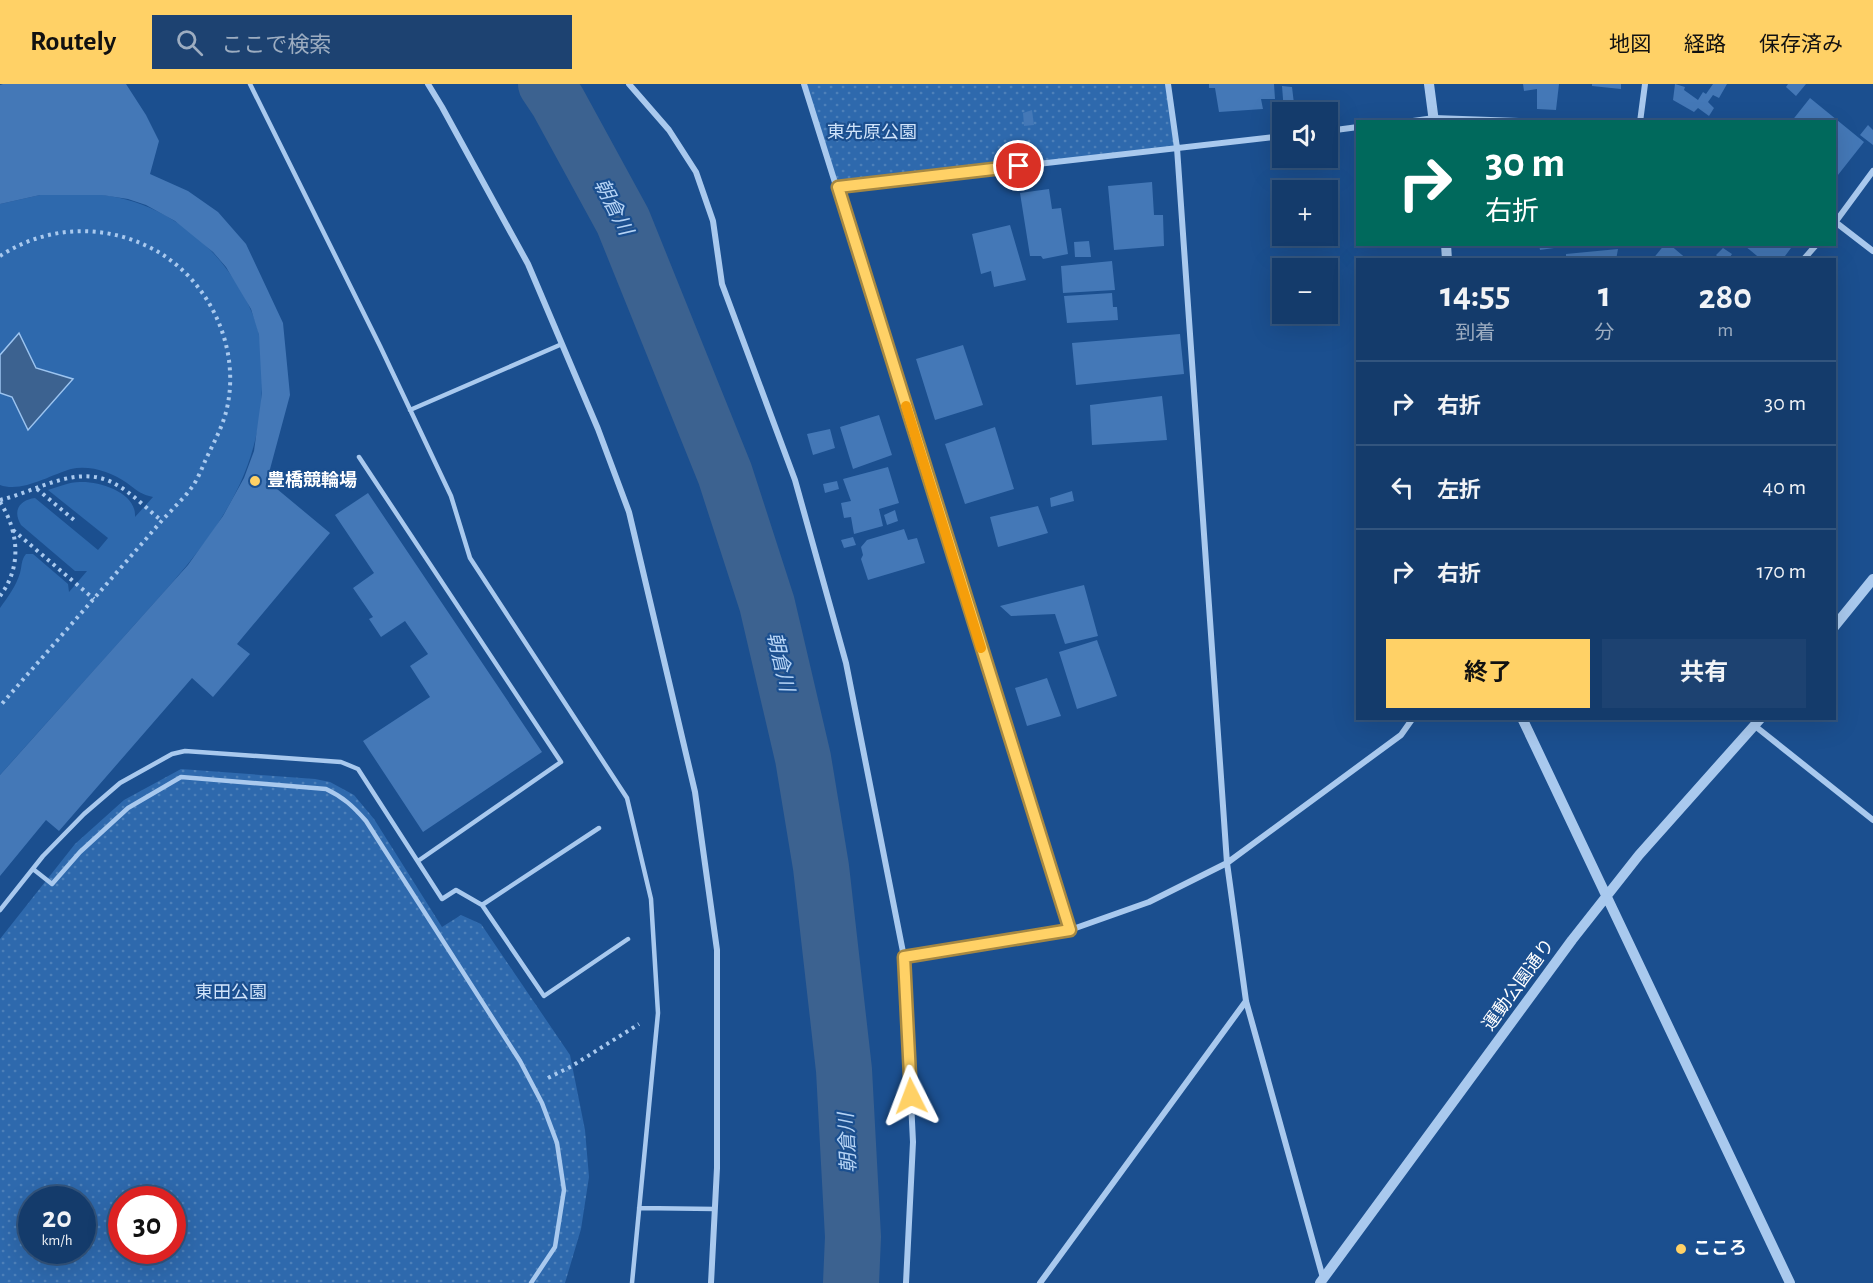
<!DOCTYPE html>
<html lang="ja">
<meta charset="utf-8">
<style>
body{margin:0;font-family:"Alegreya Sans","Noto Sans JP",sans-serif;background:#1d4271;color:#f1f3f6;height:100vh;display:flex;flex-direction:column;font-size:22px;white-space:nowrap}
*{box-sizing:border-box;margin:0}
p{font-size:20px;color:#9dadc1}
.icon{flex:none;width:33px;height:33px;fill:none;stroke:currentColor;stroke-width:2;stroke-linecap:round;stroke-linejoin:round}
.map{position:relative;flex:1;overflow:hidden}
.panel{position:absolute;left:1356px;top:174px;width:480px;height:462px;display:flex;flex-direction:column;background:#143b6b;border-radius:0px;box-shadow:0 6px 24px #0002,0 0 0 2px #33557e}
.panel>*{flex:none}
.hud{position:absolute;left:1356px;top:36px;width:480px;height:126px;border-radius:0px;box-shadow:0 6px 24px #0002,0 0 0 2px #33557e;background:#00695c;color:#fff;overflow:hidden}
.fabs{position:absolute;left:1272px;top:18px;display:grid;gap:12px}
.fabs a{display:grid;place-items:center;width:66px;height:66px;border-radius:0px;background:#143b6b;box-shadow:0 6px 24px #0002,0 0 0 2px #33557e;font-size:30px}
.speed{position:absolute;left:18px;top:1102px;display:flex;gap:12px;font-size:30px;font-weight:700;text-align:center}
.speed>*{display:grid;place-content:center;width:78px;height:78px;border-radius:50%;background:#143b6b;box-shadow:0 6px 24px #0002,0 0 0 2px #33557e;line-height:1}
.speed small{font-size:15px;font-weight:400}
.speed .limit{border:9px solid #d22;background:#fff;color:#111}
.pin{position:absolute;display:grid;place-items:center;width:51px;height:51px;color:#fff;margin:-26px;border:3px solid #fff;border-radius:50%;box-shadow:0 2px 6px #0007}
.me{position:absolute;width:66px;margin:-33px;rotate:357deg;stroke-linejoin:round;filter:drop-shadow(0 0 4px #0008)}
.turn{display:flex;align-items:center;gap:21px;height:126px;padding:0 30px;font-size:27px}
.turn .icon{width:78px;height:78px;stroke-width:2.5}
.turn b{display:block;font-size:42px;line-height:51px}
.eta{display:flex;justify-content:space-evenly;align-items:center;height:102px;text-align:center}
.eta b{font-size:36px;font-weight:700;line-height:42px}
.button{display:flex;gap:12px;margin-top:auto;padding:12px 30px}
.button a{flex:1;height:69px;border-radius:0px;background:#ffd166;color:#111;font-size:24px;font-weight:700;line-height:69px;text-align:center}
.button a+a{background:#1d4271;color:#f1f3f6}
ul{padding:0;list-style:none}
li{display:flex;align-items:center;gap:18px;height:84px;padding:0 30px;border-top:2px solid #33557e}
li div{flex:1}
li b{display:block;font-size:22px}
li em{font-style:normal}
header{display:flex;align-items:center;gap:36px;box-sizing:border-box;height:84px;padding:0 30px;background:#ffd166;color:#111}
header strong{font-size:28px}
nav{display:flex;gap:33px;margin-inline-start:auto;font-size:21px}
.search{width:420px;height:54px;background:#1d4271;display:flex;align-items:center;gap:15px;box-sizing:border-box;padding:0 21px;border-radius:0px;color:#9dadc1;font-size:22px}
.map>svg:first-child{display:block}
</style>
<header>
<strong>Routely</strong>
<div class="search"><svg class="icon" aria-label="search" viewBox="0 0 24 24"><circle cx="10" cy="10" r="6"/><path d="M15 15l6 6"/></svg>ここで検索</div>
<nav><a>地図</a><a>経路</a><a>保存済み</a></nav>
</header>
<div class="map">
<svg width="1873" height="1199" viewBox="0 0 1873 1199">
<defs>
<pattern id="park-dots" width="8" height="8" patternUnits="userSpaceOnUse" patternTransform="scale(1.5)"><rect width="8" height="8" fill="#2e69ad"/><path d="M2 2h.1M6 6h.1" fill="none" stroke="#4d80b9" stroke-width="1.8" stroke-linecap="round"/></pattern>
</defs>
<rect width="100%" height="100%" fill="#1b4f8f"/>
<path fill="#2e69ad" d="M40 111C60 111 82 108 103 111 155 117 204 150 233 194 244 211 255 230 259 251 262 265 262 282 262 296 263 410 191 477 121 556 81 601 40 646 0 691V524C8 513 16 502 20 489 22 482 21 476 26 470H33L68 500 69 508 87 487H75L21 441C12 426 20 416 35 414L98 466 108 454 48 406C58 403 69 398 80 398 100 397 137 409 135 433L153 413C142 411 136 406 127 399 111 388 90 381 71 385 50 391 22 409 0 401V120Z"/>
<path fill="url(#park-dots)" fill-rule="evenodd" d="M804 0H1168L1177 64 838 103Z
M181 685 315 695 330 698 354 711 374 735 442 843 461 831 481 840 570 971 585 1046 589 1093 581 1145 565 1199H0V855L75 760 124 716ZM32 1116H82V1167H32ZM122 1116H172V1167H122Z"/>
<path fill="#3c6290" stroke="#9cc4f0" stroke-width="1.5" d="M19 249 36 284 73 295 28 346 12 313 0 309V271Z"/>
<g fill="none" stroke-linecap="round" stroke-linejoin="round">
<path stroke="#3c6290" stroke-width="56" d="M546 0 558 18 623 137 725 390 767 520 803 674 821 783 844 986 853 1153 851 1199"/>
</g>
<path fill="#4478b7" d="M3 0H126L146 31 159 57 150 90 188 107 218 128 246 160 283 239 290 311 266 400H271L330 449 237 560 250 570 213 613 192 594 59 747 46 736 0 792V691L188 481 223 432 244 394 254 367 262 309 259 251 251 225 226 183 213 168 175 137 146 121 128 115 102 111H40L0 120V1Z
M1209 0H1274L1275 15H1261L1263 25 1219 28 1215 4H1209Z
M1523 0H1559L1556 26 1537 25V5L1524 7Z
M1592 0H1621V5L1592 2Z
M1675 0 1685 3 1684 6 1698 16 1703 8 1706 10 1713 0H1727L1719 14 1713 11 1708 18 1714 24 1709 32 1698 24 1694 28 1673 16Z
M1788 0H1806L1796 12 1786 3Z
M1282 2 1292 3 1295 28H1284Z
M1810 14 1864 58 1834 96V38H1791Z
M1032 26 1034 41 1024 42 1023 29Z
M1868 41 1873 46V61L1860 51Z
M1152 98 1154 131H1163L1164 162 1114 166 1108 102Z
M1049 105 1052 125 1061 124 1068 170 1043 175 1041 172H1030L1020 109Z
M1010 141 1026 196 994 203 991 187 981 190 972 150Z
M1089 157 1091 173H1075L1074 158Z
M1539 160H1568V162L1540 166Z
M1665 160H1669L1688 176H1652Z
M1746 160H1794L1782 176H1762L1745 162Z
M1723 164 1732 170 1728 176H1721L1716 171Z
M1618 165 1616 176H1566V170Z
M1112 177 1115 206 1063 209 1061 182Z
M1112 209 1113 223H1117L1118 236 1067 239 1064 212Z
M1180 250 1184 290 1076 301 1072 259Z
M963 261 983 321 935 336 916 275Z
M1162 312 1167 356 1092 361 1090 321Z
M879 331 892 371 853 385 840 343Z
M995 343 1014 405 965 420 945 360Z
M830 345 835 364 813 371 807 350Z
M888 383 899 419 879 425 883 442 854 450 851 433 844 434 841 419 851 417 843 395Z
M837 397 839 405 825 409 823 400Z
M1072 407 1074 417 1051 423 1050 414Z
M368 409 542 668 423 748 363 657 430 613 410 582 428 570 405 537 381 553 369 535 373 533 353 504 374 489 335 431Z
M1038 422 1048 449 998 463 990 433Z
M895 426 898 437 887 441 884 431Z
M904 445 908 456 917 454 925 479 868 496 861 475 863 471 861 463 867 456Z
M853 453 856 461 844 464 841 456Z
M1084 501 1098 552 1065 560 1055 530 1011 532 1000 522Z
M1097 556 1117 612 1077 625 1059 568Z
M1047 594 1061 632 1027 642 1015 604Z"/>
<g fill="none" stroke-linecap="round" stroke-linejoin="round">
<path stroke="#a9c9ee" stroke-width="4" stroke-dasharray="3 4.5" stroke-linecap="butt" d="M0 172C46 142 102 139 151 164 208 193 241 262 227 324 223 342 214 358 206 375 202 384 198 395 192 403 186 412 178 419 171 427 159 439 149 452 138 464 92 517 46 569 0 622
M37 405 74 436
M0 416C38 407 79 378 117 401 133 410 147 425 162 437
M0 418C19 448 22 483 0 512
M13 446 94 515
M548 994 572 982 639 940"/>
<path stroke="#a9c9ee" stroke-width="4.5" d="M250 0 380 262 451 412 470 474 627 714 651 815 658 929 632 1199
M410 326 562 260
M359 373 561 678 418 777
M33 785 52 800 80 768 128 724 181 693 326 705C343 713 353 722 366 737L520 977 542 1019 557 1059 564 1106 555 1163 531 1199
M482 821 544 912 628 855
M0 826 43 772 84 730 120 699 172 670 185 667 341 678 358 685 442 815 456 806 482 821 599 744
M639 1124 715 1125"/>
<path stroke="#a9c9ee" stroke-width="6" d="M428 0 442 23 528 180 598 345 629 428 695 708 717 866V1084L711 1199
M629 0 669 46 696 88 713 137 722 200 795 396 846 579 904 873 913 1058 906 1199
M804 0 1070 846
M1168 0 1177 64 1227 779 1246 917 1323 1194
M1406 38 1434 34 1548 38
M1640 38 1645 0
M1328 47 1358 43
M838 103 1282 52
M1834 137 1873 167
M1834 140 1873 87
M1803 176 1817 160
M1755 642 1873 736
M904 873 1070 846 1149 818 1227 779 1401 651 1413 634
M1040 1199 1246 917"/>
<path stroke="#a9c9ee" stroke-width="10" d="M1429 0 1434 38
M1446 160 1447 176
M1834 543 1873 495
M1522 634 1790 1199
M1320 1199 1572 856 1639 771 1761 634"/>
</g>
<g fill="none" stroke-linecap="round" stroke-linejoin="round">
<defs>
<path id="route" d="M911 1012 904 873 1070 846 838 103 1019 82"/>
</defs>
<use href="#route" stroke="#a68842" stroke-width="15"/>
<use href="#route" stroke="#ffd166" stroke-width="10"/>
<path stroke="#f59e0b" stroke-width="10" d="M906 322 981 564"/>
</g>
<g fill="#ffd166" stroke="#1b4f8f" stroke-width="2">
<circle cx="255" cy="397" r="6"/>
<circle cx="1681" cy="1165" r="6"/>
</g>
<g text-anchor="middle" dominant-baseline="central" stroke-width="4.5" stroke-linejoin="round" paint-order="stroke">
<g font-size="18" fill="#cfe3fa" stroke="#1b4f8f">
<text x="872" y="49">東先原公園</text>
<text x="231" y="909">東田公園</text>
</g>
<g font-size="18" font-weight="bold" fill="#fff" stroke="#1b4f8f" text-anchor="start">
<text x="267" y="397">豊橋競輪場</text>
<text x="1693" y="1165">こころ</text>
</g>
<g font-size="18" fill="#fff" stroke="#1b4f8f">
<text transform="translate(1519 901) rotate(-54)">運動公園通り</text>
</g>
<g font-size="20" font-style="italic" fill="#b5d3f5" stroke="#1b4f8f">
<text transform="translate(613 123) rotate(63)">朝倉川</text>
<text transform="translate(780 578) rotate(77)">朝倉川</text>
<text transform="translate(848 1059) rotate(-93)">朝倉川</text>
</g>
</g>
</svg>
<div class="fabs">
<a><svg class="icon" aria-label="sound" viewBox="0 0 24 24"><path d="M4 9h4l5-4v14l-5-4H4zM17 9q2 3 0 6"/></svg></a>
<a>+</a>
<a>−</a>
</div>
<div class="speed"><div>20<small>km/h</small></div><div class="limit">30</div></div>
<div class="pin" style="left:1019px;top:82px;background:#d93025"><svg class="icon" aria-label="arrive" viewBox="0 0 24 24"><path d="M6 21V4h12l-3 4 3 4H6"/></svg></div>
<svg class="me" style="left:911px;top:1012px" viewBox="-20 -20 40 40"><path d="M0-17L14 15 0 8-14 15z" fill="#ffd166" stroke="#fff" stroke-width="4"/></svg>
<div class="hud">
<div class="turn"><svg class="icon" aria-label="right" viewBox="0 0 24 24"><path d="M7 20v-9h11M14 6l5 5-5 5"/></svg><div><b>30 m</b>右折</div></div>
</div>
<section class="panel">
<div class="eta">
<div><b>14:55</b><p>到着</p></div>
<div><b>1</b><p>分</p></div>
<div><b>280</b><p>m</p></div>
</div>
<ul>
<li><svg class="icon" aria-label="right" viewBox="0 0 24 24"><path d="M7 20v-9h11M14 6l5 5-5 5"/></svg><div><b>右折</b></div><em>30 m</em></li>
<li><svg class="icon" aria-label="left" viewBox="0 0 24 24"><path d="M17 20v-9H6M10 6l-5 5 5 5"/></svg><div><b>左折</b></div><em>40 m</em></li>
<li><svg class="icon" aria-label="right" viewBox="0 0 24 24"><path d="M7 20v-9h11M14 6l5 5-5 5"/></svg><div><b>右折</b></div><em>170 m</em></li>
</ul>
<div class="button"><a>終了</a><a>共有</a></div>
</section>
</div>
